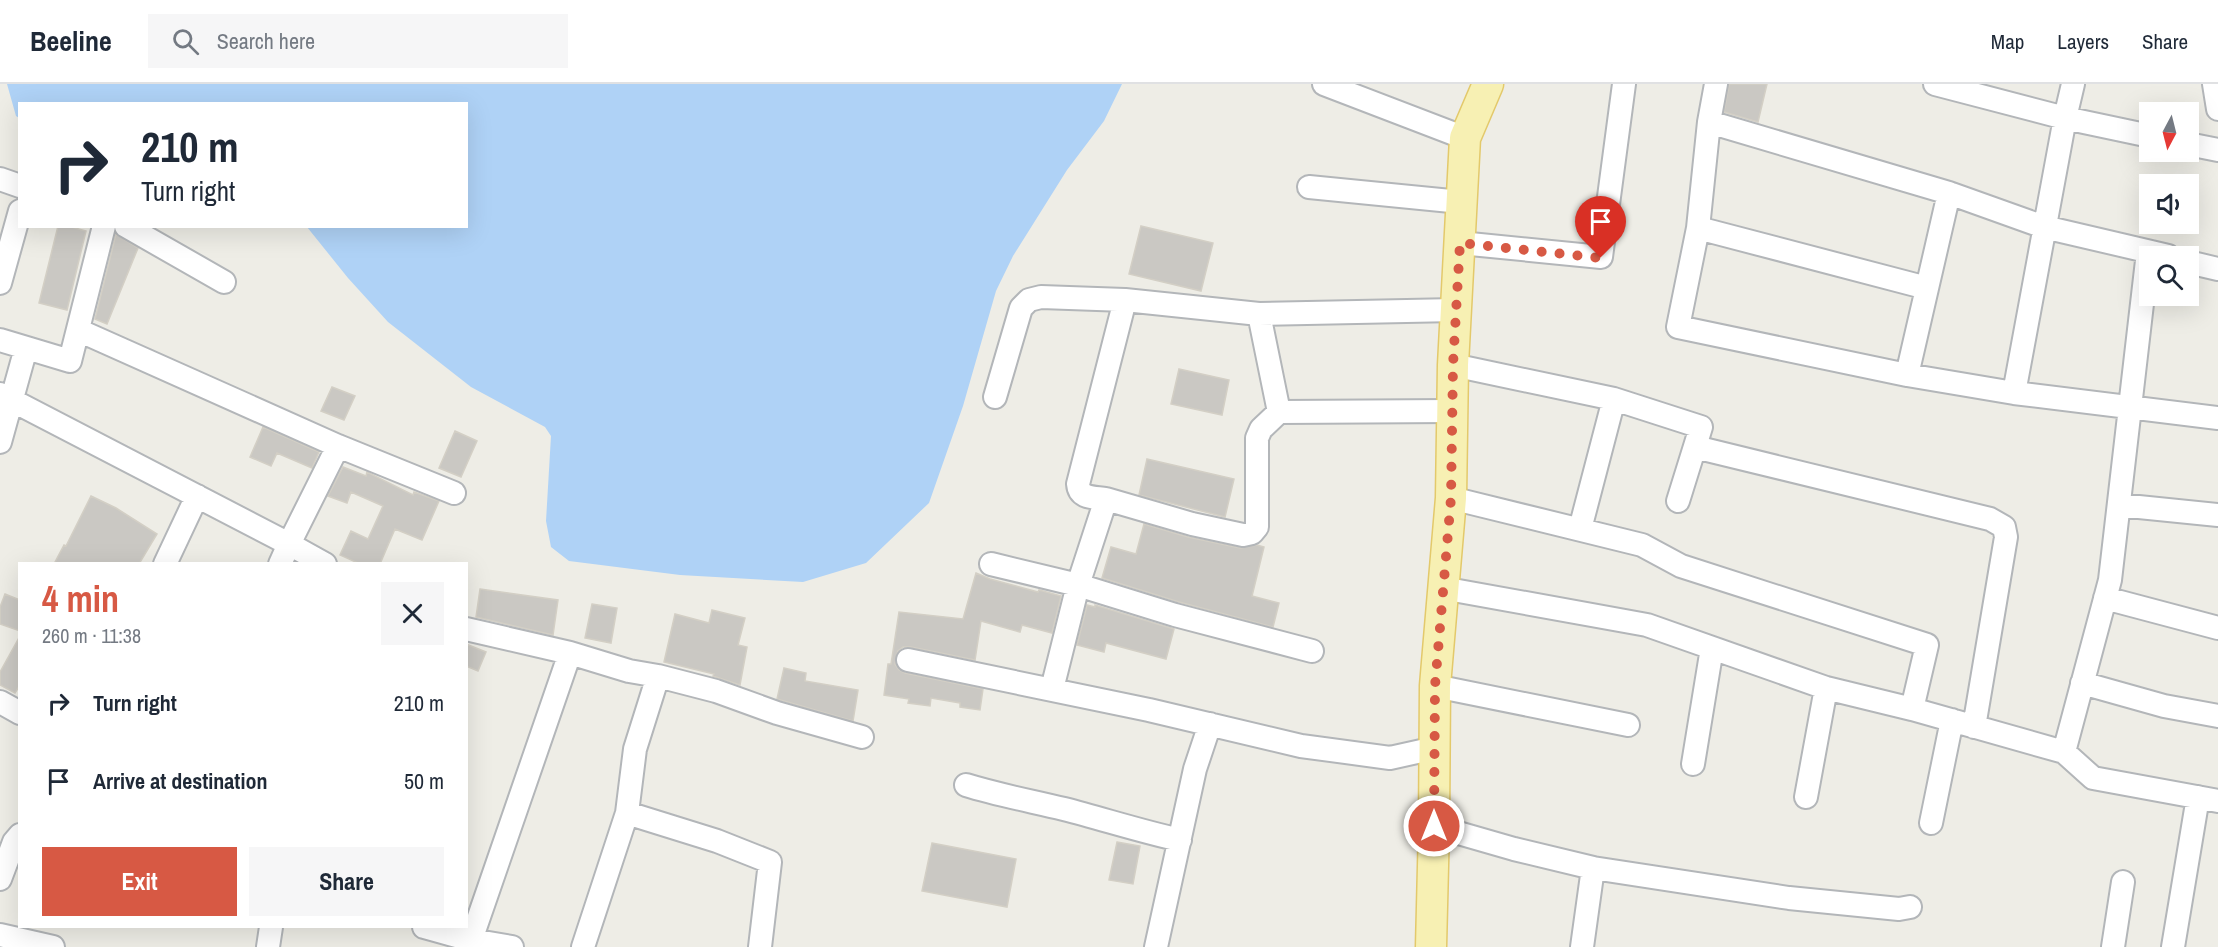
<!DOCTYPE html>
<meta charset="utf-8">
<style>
body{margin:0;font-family:"Archivo Narrow",sans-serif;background:#f6f6f7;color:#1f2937;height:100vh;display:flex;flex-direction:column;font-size:22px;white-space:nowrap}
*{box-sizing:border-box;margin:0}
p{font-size:20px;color:#747a83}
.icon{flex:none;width:33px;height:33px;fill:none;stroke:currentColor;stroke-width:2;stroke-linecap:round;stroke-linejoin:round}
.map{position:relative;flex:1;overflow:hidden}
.panel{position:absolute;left:18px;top:478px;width:450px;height:366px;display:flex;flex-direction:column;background:#fff;border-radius:0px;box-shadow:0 6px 24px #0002}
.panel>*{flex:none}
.guide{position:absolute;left:18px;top:18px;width:450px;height:126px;border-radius:0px;box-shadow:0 6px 24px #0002;background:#fff;color:#1f2937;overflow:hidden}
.needle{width:39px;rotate:187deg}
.buttons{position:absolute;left:2139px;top:18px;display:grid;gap:12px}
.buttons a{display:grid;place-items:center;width:60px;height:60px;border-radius:0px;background:#fff;box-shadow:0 6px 24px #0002;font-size:30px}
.pin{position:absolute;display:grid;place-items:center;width:51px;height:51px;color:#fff;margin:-62px -26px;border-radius:50% 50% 50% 0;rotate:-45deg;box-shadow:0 0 6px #0007}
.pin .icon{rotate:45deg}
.me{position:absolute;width:66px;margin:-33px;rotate:0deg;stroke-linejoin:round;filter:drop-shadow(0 0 4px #0008)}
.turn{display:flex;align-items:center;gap:21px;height:126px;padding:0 24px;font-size:27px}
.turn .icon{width:78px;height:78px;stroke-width:2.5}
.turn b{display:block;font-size:42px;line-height:51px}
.round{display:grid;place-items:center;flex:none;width:63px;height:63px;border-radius:0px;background:#f6f6f7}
.summary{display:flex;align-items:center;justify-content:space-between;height:102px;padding:0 24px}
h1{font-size:36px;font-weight:700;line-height:45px;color:#d75944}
.button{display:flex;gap:12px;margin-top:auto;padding:12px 24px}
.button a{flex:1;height:69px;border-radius:0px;background:#d75944;color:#fff;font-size:24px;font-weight:700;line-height:69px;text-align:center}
.button a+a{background:#f6f6f7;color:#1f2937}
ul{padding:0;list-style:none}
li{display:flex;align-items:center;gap:18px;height:78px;padding:0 24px}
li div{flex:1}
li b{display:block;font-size:22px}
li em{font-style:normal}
header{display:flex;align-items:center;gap:36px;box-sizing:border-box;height:84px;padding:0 30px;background:#fff;border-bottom:2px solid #e0e1e3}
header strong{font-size:28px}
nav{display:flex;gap:33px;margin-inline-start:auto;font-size:21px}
.search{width:420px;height:54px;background:#f6f6f7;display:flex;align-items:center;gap:15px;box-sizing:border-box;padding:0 21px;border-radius:0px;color:#747a83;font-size:22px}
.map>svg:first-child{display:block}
</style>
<header>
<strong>Beeline</strong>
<div class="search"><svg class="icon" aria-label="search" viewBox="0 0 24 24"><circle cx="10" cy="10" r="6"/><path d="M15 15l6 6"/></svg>Search here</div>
<nav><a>Map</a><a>Layers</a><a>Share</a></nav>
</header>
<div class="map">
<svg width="2218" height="863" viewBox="0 0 2218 863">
<rect width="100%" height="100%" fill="#eeede6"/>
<path fill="#afd2f6" d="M7 0H1122L1104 37 1067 86 1013 172 996 207 963 322 929 419 866 479 803 498 680 491 569 477 551 463 546 437 551 352 545 343 471 303 388 238 348 194 307 143 466 142V20H20L19 34 16 32Z"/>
<path fill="#cac8c3" stroke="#d3cfc5" stroke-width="1.5" d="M1729 0H1767L1758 38 1724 28Z
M58 142H68L86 147 67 226 39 219Z
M1141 142 1213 159 1201 207 1129 190Z
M116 150 138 164 107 240 95 235Z
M1179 285 1229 296 1222 331 1171 320Z
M332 303 355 312 344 336 321 327Z
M263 343 319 368 312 384 277 369 271 382 250 373Z
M455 347 477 357 461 393 439 384Z
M1147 375 1234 395 1225 433 1139 411Z
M343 383 366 392 367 388 413 411 414 408 439 417 422 456 395 445 380 480H360L340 471 351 447 368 455 383 422 351 408 347 419 328 412Z
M91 412 116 424 157 450 139 480H54L64 461 66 462Z
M1144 440 1188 453 1240 464 1257 461 1264 463 1252 512 1279 519 1273 543 1179 518 1102 494 1111 463 1136 470Z
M976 489 990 495 1038 508 1039 506 1061 512 1052 549 1022 541 1020 548 981 537 975 576 911 563H903L898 567 895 580 899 586 905 589 983 605 980 626 960 623V619L931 614 930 622 908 619 909 615 884 611 888 580H891L899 528 963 535Z
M480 505 558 516 553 551 476 533Z
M5 510 20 516V547L0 540V523Z
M592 520 617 524 611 559 585 554Z
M1087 521 1095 523V521L1174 545 1166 575 1106 559 1104 568 1077 561Z
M712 526 745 534 738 561 747 563 740 601 713 592 714 590 664 578 675 530 709 539Z
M20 552V601L15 609 0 601V588Z
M466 560 486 568 478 587 466 582Z
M784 584 806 589 805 597 858 606 853 637 777 615Z
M1117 758 1140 762 1133 800 1109 796Z
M932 759 1016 775 1007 823 922 807Z"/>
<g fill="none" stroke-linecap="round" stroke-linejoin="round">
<defs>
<path id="minor" d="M1324 0 1465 54
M1716 0 1709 38 1698 144 1678 243 1907 291 1949 109 2044 143 2168 172
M1935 0 2065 34 2150 52
M2214 0 2218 25
M1709 38 1949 109
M2188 60 2218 66
M0 95 20 102
M1309 103 1461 118
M126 142 224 198
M1698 144 1927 204
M1460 159 1601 173 1624 0
M2188 178 2218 185
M0 199 20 127
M1259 230 1279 328 1453 327
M78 246 338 362 454 409
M0 256 70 277 104 142
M1453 281 1614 315 1701 343 1678 417
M1907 291 2014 309 2218 334
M2014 309 2065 34 2073 0
M0 310 289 460 280 480
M995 313 1021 224 1029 216 1041 213 1125 216 1259 230 1456 226
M0 358 26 264
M1695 363 1990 435 2004 443 2006 453 1974 643
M1451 414 1642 461 1681 482 1927 561 1912 625 2064 668 2093 694 2218 717
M1106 415C1094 413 1079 415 1078 400L1125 216
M2119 421 2218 431
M1580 445 1614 315
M165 480 197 412
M325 480 289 460 338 362
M991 480 1078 501 1175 531 1312 567
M1442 504 1647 541 1826 604 1912 625
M2105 514 2218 544
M466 545 570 569 471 856
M570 569 629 587 658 592 716 607 777 629 862 653
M908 576 1149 626 1301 662 1390 674 1435 664
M658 592 635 665 627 729 717 757 770 778 760 863
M2082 599 2164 622 2218 632
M1435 602 1628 641
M1052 605 1078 501 1106 415 1192 440 1243 451 1252 449 1257 443V354L1261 345 1279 328
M0 618 20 629
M2064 668 2110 496 2148 168
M1693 680 1712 564
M966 701C998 711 1031 717 1064 725 1103 735 1140 747 1180 756
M1806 713 1826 604
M1931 739 1952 636
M1434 742 1514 765 1593 784
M0 795 14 758 20 751
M424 843 471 856 512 863
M0 851 53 863
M268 863 271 843
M583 863 627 729
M1156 863 1195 685 1210 640
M1582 863 1593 784 1789 814 1899 825 1910 823
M2113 863 2123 798
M2173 863 2198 713"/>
<path id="major" d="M1431 863 1434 742 1435 602 1451 414 1453 281 1465 54 1488 0"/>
</defs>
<use href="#minor" stroke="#b3b6b9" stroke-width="26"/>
<use href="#major" stroke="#e3c96b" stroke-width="33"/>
<use href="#minor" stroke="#fff" stroke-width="22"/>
<use href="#major" stroke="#f7f0b3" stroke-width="30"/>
</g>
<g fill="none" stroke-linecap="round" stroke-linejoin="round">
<path stroke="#d75944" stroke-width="10" stroke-dasharray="0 18" d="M1434 742 1435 602 1451 414 1453 281 1460 159 1601 174"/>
</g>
</svg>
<div class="buttons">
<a><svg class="needle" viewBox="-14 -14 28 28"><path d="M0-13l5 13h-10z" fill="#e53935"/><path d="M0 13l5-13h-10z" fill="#747a83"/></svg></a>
<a><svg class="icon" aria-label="sound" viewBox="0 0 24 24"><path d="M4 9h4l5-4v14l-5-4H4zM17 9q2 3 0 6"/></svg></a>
<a><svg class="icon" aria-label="search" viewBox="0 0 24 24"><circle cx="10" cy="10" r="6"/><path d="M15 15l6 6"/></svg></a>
</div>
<div class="pin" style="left:1601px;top:174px;background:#d93025"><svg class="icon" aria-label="arrive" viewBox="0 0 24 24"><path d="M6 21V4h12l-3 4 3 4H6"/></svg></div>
<svg class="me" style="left:1434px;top:742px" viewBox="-20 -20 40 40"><circle r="17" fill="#d75944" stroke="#fff" stroke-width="3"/><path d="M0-11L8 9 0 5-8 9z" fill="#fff"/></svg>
<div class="guide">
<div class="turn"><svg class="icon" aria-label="right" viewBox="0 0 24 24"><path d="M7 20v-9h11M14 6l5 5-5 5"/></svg><div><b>210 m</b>Turn right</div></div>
</div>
<section class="panel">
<div class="summary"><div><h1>4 min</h1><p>260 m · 11:38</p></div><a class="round"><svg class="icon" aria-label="close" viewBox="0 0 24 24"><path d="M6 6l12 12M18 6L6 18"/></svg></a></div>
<ul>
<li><svg class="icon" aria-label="right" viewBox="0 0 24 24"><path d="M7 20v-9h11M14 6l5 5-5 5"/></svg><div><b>Turn right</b></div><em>210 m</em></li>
<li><svg class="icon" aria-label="arrive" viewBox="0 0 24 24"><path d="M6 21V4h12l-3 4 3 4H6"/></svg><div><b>Arrive at destination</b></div><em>50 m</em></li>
</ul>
<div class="button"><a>Exit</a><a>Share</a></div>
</section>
</div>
